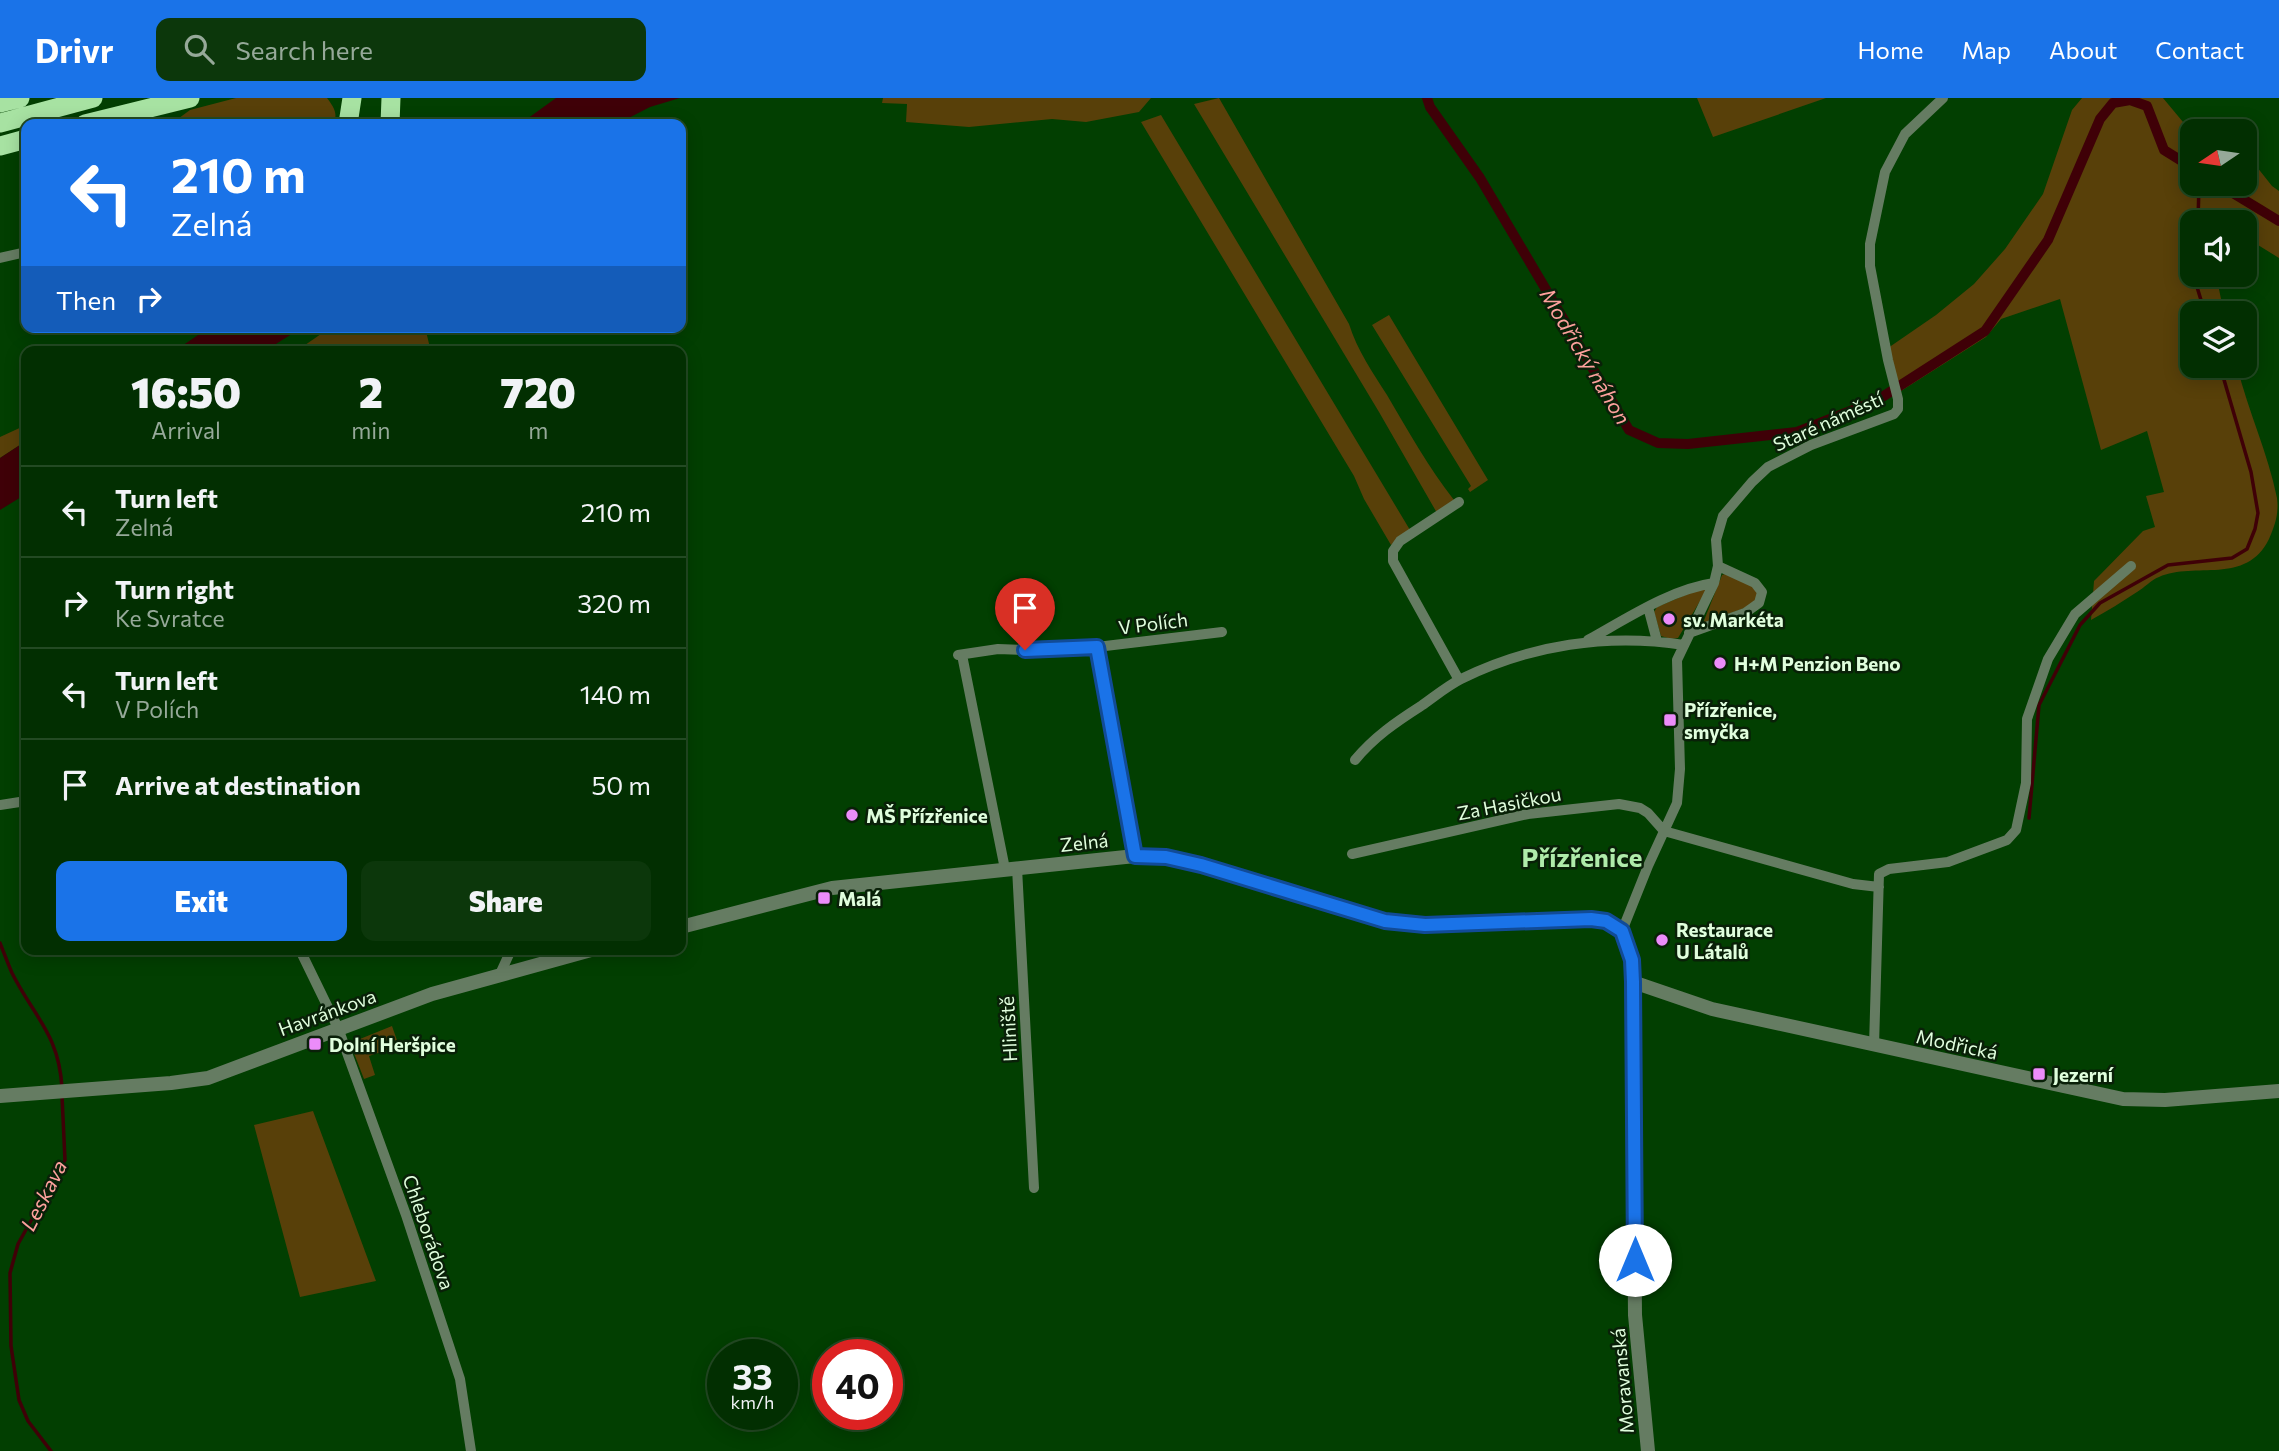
<!DOCTYPE html>
<meta charset="utf-8">
<style>
body{margin:0;font-family:Commissioner,sans-serif;background:#0c370b;color:#f1f3f6;height:100vh;display:flex;flex-direction:column;font-size:26px;white-space:nowrap}
*{box-sizing:border-box;margin:0}
p{font-size:23px;color:#96a999}
.icon{flex:none;width:38px;height:38px;fill:none;stroke:currentColor;stroke-width:2;stroke-linecap:round;stroke-linejoin:round}
.map{position:relative;flex:1;overflow:hidden}
.sheet{position:absolute;left:21px;top:248px;width:665px;height:609px;display:flex;flex-direction:column;background:#022f01;border-radius:14px;box-shadow:0 4px 18px #0003,0 0 0 2px #234a23}
.sheet>*{flex:none}
.banner{position:absolute;left:21px;top:21px;width:665px;height:214px;border-radius:14px;box-shadow:0 4px 18px #0003,0 0 0 2px #234a23;background:#1a73e8;color:#fff;overflow:hidden}
.needle{width:46px;rotate:257deg}
.controls{position:absolute;left:2180px;top:21px;display:grid;gap:14px}
.controls a{display:grid;place-items:center;width:77px;height:77px;border-radius:14px;background:#022f01;box-shadow:0 4px 18px #0003,0 0 0 2px #234a23;font-size:35px}
.speed{position:absolute;left:707px;top:1241px;display:flex;gap:14px;font-size:35px;font-weight:700;text-align:center}
.speed>*{display:grid;place-content:center;width:91px;height:91px;border-radius:50%;background:#022f01;box-shadow:0 4px 18px #0003,0 0 0 2px #234a23;line-height:1}
.speed small{font-size:18px;font-weight:400}
.speed .limit{border:10px solid #d22;background:#fff;color:#111}
.pin{position:absolute;display:grid;place-items:center;width:60px;height:60px;color:#fff;margin:-72px -30px;border-radius:50% 50% 50% 0;rotate:-45deg;box-shadow:0 0 7px #0007}
.pin .icon{rotate:45deg}
.me{position:absolute;width:77px;margin:-38px;rotate:0deg;stroke-linejoin:round;filter:drop-shadow(0 0 5px #0008)}
.turn{display:flex;align-items:center;gap:24px;height:147px;padding:0 35px;font-size:32px}
.turn .icon{width:91px;height:91px;stroke-width:2.5}
.turn b{display:block;font-size:49px;line-height:60px}
.then{display:flex;align-items:center;height:66px;padding:0 35px;background:#0003;gap:14px;font-size:26px}
.eta{display:flex;justify-content:space-evenly;align-items:center;height:119px;text-align:center}
.eta b{font-size:42px;font-weight:800;line-height:49px}
.button{display:flex;gap:14px;margin-top:auto;padding:14px 35px}
.button a{flex:1;height:80px;border-radius:14px;background:#1a73e8;color:#fff;font-size:28px;font-weight:800;line-height:80px;text-align:center}
.button a+a{background:#0c370b;color:#f1f3f6}
ul{padding:0;list-style:none}
li{display:flex;align-items:center;gap:21px;height:91px;padding:0 35px;border-top:2px solid #234a23}
li div{flex:1}
li b{display:block;font-size:26px}
li em{font-style:normal}
header{display:flex;align-items:center;gap:42px;box-sizing:border-box;height:98px;padding:0 35px;background:#1a73e8;color:#fff}
header strong{font-size:33px}
nav{display:flex;gap:38px;margin-inline-start:auto;font-size:24px}
.search{width:490px;height:63px;background:#0c370b;display:flex;align-items:center;gap:18px;box-sizing:border-box;padding:0 24px;border-radius:14px;color:#96a999;font-size:26px}
.map>svg:first-child{display:block}
</style>
<header>
<strong>Drivr</strong>
<div class="search"><svg class="icon" aria-label="search" viewBox="0 0 24 24"><circle cx="10" cy="10" r="6"/><path d="M15 15l6 6"/></svg>Search here</div>
<nav><a>Home</a><a>Map</a><a>About</a><a>Contact</a></nav>
</header>
<div class="map">
<svg width="2279" height="1353" viewBox="0 0 2279 1353">
<rect width="100%" height="100%" fill="#023f01"/>
<path fill="#584009" d="M236 0H327C333 8 339 16 333 26H171L190 12Z
M883 0H1151L1139 14 1086 24 1052 21 969 29 906 24 907 6 882 5Z
M1219 0 1349 226C1357 252 1373 275 1387 297 1408 333 1429 370 1454 402L1437 415 1379 314 1194 6Z
M1697 0H1826L1713 39Z
M2082 0H2163L2193 36V86H2245V54L2272 88 2279 93V160L2245 139V124H2193V177H2216L2224 215H2193V268H2237C2248 313 2268 355 2277 400 2279 416 2275 427 2269 441 2246 488 2195 463 2159 479 2151 482 2144 490 2137 494 2122 504 2107 513 2091 522L2094 483 2143 433 2155 429 2146 398 2164 394 2147 333 2101 352 2060 201 2001 221 1986 239 1901 293 1888 250 1936 217 1974 186 2005 151 2043 96 2072 12Z
M1161 17 1410 432 1391 447 1364 401 1354 378 1141 24Z
M1389 217 1488 382 1470 394 1468 391 1471 388 1372 227Z
M331 229H425L431 254H295Z
M26 327V343L0 360V339Z
M1725 476 1753 488 1758 496 1753 507 1703 525 1722 477Z
M1702 490 1706 493 1678 540 1671 541 1661 538 1654 514 1657 509Z
M392 928 399 948 369 958 375 977 364 981 350 945Z
M313 1013 376 1183 300 1199 254 1027Z"/>
<path fill="#3f0007" d="M556 0H680L650 9 617 26H520Z
M210 229H303L263 254H173Z
M26 343V396L0 412V360Z"/>
<g fill="none" stroke-linecap="round" stroke-linejoin="round">
<path stroke="#3f0007" stroke-width="3.5" d="M2198 124 2199 86
M2197 177V189L2205 215
M2029 720 2039 607 2080 527 2100 505 2168 467 2232 460 2247 451 2255 431 2258 415 2251 374 2220 268
M0 845C4 855 8 866 12 875 34 919 59 936 62 990
M51 1353 28 1323 19 1302 11 1248 10 1175 18 1146 65 1062 62 998"/>
<path stroke="#3f0007" stroke-width="10" d="M1427 0 1430 9 1480 80 1629 332 1658 345 1688 346 1797 334 1876 303 1985 233 2048 142 2100 21 2113 5 2130 2 2147 8 2164 52 2193 70
M2218 86 2279 123"/>
<path stroke="#657c62" stroke-width="10" d="M0 160 26 154
M1459 404 1400 443 1393 453V463L1459 582
M1648 509 1657 543
M1689 535 1745 515 1759 505 1762 494 1755 485 1718 468
M1588 542C1626 521 1671 491 1714 485
M1097 549 1135 758
M958 557 998 551 1025 552 1097 549 1222 534
M962 557 1005 771
M1355 662C1374 639 1396 624 1421 608 1434 599 1447 588 1461 581 1530 547 1607 535 1684 547
M0 707 26 703
M1352 756 1528 716 1619 706 1640 710 1648 715 1664 733 1853 786 1879 789
M1017 770 1034 1090
M1622 833 1648 768 1677 705 1680 671 1677 562 1714 485 1718 468 1716 442 1723 418 1752 384 1768 369 1811 347 1894 316 1898 311V301L1888 262 1870 168V146L1885 74 1905 36 1943 0
M300 852 338 930 406 1117 460 1281 471 1353
M500 876 511 852
M1874 948 1879 776 1889 771 1948 764 2007 742 2016 732 2026 685 2027 621 2048 561 2075 516 2131 468"/>
<path stroke="#657c62" stroke-width="14" d="M681 829 832 790 1135 758 1166 759 1201 767 1385 823 1425 827 1591 821C1623 826 1623 832 1632 862L1635 1217 1648 1353
M1633 884 1712 911 2123 1001 2165 1002 2279 993
M0 998 171 985 208 980 432 896 591 852"/>
<path stroke="#a7e2a2" stroke-width="19" d="M0 5 20 0
M0 25 93 0
M85 26 190 0
M348 26 352 0
M390 26 391 0
M0 48 26 41"/>
</g>
<g fill="none" stroke-linecap="round" stroke-linejoin="round">
<defs>
<path id="route" d="M1025 552 1097 549 1135 758 1166 759 1201 767 1385 823 1425 827 1591 821 1606 823 1622 833 1632 862 1633 884 1635 1162"/>
</defs>
<use href="#route" stroke="#114b97" stroke-width="18"/>
<use href="#route" stroke="#1a73e8" stroke-width="12"/>
</g>
<g fill="#ec8cfa" stroke="#092008" stroke-width="2.5">
<circle cx="1669" cy="521" r="7"/>
<circle cx="1720" cy="565" r="7"/>
<rect x="1663" y="615" width="14" height="14" rx="3.5"/>
<circle cx="852" cy="717" r="7"/>
<rect x="817" y="793" width="14" height="14" rx="3.5"/>
<circle cx="1662" cy="842" r="7"/>
<rect x="308" y="939" width="14" height="14" rx="3.5"/>
<rect x="2032" y="969" width="14" height="14" rx="3.5"/>
</g>
<g text-anchor="middle" dominant-baseline="central" stroke-width="5" stroke-linejoin="round" paint-order="stroke">
<g font-size="19" fill="#e0fedd" stroke="#092008">
<text transform="translate(1828 323) rotate(-24)">Staré náměstí</text>
<text transform="translate(1153 525) rotate(-7)">V Polích</text>
<text transform="translate(1509 705) rotate(-11)">Za Hasičkou</text>
<text transform="translate(1084 744) rotate(-6)">Zelná</text>
<text transform="translate(327 914) rotate(-20)">Havránkova</text>
<text transform="translate(1008 931) rotate(-93)">Hliniště</text>
<text transform="translate(1957 946) rotate(12)">Modřická</text>
<text transform="translate(429 1134) rotate(71)">Chleborádova</text>
<text transform="translate(1622 1283) rotate(-95)">Moravanská</text>
</g>
<g font-size="19" font-weight="bold" fill="#e0fedd" stroke="#092008" text-anchor="start">
<text x="1683" y="521">sv. Markéta</text>
<text x="1734" y="565">H+M Penzion Beno</text>
<text x="1684" y="611">Přízřenice,<tspan x="1684" dy="22">smyčka</tspan></text>
<text x="866" y="717">MŠ Přízřenice</text>
<text x="838" y="800">Malá</text>
<text x="1676" y="831">Restaurace<tspan x="1676" dy="22">U Látalů</tspan></text>
<text x="329" y="946">Dolní Heršpice</text>
<text x="2053" y="976">Jezerní</text>
</g>
<g font-size="21" font-style="italic" fill="#fea19d" stroke="#092008">
<text transform="translate(1586 258) rotate(59)">Modřický náhon</text>
<text transform="translate(43 1097) rotate(-63)">Leskava</text>
</g>
<g font-size="26" font-weight="bold" fill="#afebaa" stroke="#092008">
<text x="1582" y="758">Přízřenice</text>
</g>
</g>
</svg>
<div class="controls">
<a><svg class="needle" viewBox="-14 -14 28 28"><path d="M0-13l5 13h-10z" fill="#e53935"/><path d="M0 13l5-13h-10z" fill="#96a999"/></svg></a>
<a><svg class="icon" aria-label="sound" viewBox="0 0 24 24"><path d="M4 9h4l5-4v14l-5-4H4zM17 9q2 3 0 6"/></svg></a>
<a><svg class="icon" aria-label="layers" viewBox="0 0 24 24"><path d="M12 4l9 5-9 5-9-5zM3 14l9 5 9-5"/></svg></a>
</div>
<div class="speed"><div>33<small>km/h</small></div><div class="limit">40</div></div>
<div class="pin" style="left:1025px;top:552px;background:#d93025"><svg class="icon" aria-label="arrive" viewBox="0 0 24 24"><path d="M6 21V4h12l-3 4 3 4H6"/></svg></div>
<svg class="me" style="left:1635px;top:1162px" viewBox="-20 -20 40 40"><circle r="19" fill="#fff"/><path d="M0-13L10 11 0 6-10 11z" fill="#1a73e8"/></svg>
<div class="banner">
<div class="turn"><svg class="icon" aria-label="left" viewBox="0 0 24 24"><path d="M17 20v-9H6M10 6l-5 5 5 5"/></svg><div><b>210 m</b>Zelná</div></div>
<div class="then">Then<svg class="icon" aria-label="right" viewBox="0 0 24 24"><path d="M7 20v-9h11M14 6l5 5-5 5"/></svg></div>
</div>
<section class="sheet">
<div class="eta">
<div><b>16:50</b><p>Arrival</p></div>
<div><b>2</b><p>min</p></div>
<div><b>720</b><p>m</p></div>
</div>
<ul>
<li><svg class="icon" aria-label="left" viewBox="0 0 24 24"><path d="M17 20v-9H6M10 6l-5 5 5 5"/></svg><div><b>Turn left</b><p>Zelná</p></div><em>210 m</em></li>
<li><svg class="icon" aria-label="right" viewBox="0 0 24 24"><path d="M7 20v-9h11M14 6l5 5-5 5"/></svg><div><b>Turn right</b><p>Ke Svratce</p></div><em>320 m</em></li>
<li><svg class="icon" aria-label="left" viewBox="0 0 24 24"><path d="M17 20v-9H6M10 6l-5 5 5 5"/></svg><div><b>Turn left</b><p>V Polích</p></div><em>140 m</em></li>
<li><svg class="icon" aria-label="arrive" viewBox="0 0 24 24"><path d="M6 21V4h12l-3 4 3 4H6"/></svg><div><b>Arrive at destination</b></div><em>50 m</em></li>
</ul>
<div class="button"><a>Exit</a><a>Share</a></div>
</section>
</div>
